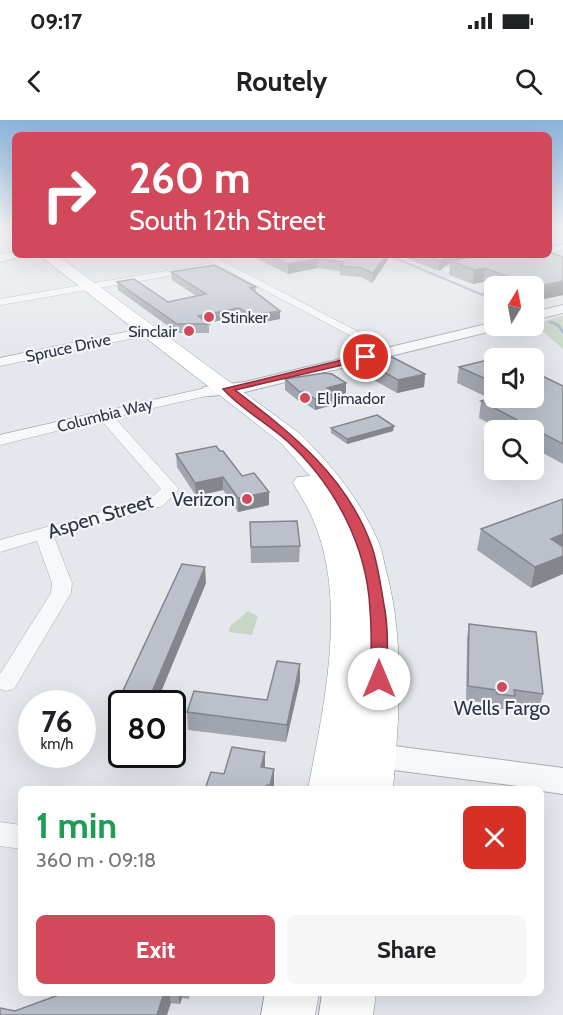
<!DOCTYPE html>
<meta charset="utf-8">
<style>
body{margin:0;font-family:Cabin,sans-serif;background:#f6f6f6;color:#202124;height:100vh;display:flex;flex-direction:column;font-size:22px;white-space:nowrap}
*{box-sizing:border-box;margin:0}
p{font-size:20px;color:#757577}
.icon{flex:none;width:33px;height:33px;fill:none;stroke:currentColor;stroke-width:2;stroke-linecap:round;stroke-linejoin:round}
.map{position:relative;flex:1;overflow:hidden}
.drawer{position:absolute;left:18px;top:666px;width:526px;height:210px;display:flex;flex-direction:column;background:#fff;border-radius:9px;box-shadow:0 6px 24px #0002}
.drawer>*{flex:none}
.top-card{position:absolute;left:12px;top:12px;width:540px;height:126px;border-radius:9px;box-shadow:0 6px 24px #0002;background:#d1495b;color:#fff;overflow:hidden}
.needle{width:39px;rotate:10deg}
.controls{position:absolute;left:484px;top:156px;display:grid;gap:12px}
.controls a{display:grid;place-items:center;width:60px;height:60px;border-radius:9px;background:#fff;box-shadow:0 6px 24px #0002;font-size:30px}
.speed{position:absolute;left:18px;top:570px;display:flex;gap:12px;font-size:30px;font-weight:700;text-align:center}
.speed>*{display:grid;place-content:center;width:78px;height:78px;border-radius:50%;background:#fff;box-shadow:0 6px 24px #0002;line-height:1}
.speed small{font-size:15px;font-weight:400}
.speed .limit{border:3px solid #111;border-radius:9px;background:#fff;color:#111}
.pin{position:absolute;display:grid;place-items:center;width:51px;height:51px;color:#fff;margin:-26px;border:3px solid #fff;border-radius:50%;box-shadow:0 2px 6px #0007}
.me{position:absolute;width:66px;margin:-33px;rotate:0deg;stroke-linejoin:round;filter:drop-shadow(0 0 4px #0008)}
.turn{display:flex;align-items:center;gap:21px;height:126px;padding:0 18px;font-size:27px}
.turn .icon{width:78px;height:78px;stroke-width:2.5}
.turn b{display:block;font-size:42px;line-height:51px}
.round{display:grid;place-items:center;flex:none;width:63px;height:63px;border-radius:9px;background:#f6f6f6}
.overview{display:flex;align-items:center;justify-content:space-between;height:102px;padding:0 18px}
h1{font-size:36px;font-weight:700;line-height:45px;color:#1e9e55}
.cta{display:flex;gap:12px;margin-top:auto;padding:12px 18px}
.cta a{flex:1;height:69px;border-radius:9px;background:#d1495b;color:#fff;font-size:24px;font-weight:700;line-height:69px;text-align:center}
.cta a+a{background:#f6f6f6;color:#202124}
.status{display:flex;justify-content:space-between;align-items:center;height:42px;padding:0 30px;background:#fff;direction:ltr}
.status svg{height:16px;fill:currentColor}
header{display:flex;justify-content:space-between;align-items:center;height:78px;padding:0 18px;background:#fff;font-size:27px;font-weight:700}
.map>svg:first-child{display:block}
</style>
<div class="status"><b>09:17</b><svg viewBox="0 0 49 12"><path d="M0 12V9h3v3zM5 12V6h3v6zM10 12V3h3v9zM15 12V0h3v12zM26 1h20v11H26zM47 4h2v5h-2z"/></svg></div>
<header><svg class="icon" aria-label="back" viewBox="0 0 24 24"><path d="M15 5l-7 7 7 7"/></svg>Routely<svg class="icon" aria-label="search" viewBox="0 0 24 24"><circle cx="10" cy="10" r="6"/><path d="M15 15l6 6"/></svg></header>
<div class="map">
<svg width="563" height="895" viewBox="0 0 563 895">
<rect width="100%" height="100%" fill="#e4e7ec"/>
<path fill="#c9d6c5" d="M563 196V229L534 204Z
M248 491 258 496 252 515 229 512 230 506Z"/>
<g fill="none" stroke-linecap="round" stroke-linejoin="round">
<path stroke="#9fb4cc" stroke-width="2" d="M388 135 485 176"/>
<path stroke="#9fb4cc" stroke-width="3" d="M482 174 495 180
M550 202 558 205 563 212"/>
<defs>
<path id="minor" d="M563 124V130L549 133V127Z
M211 135 395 231 389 235 385 234 221 147 0 185V179L213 143 206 138Z
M512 135H532L527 138 446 153 441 150 446 147Z
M135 210 141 214 139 217 0 246V238Z
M210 267 217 271 215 274 114 297 179 369 163 386 54 417 72 463 71 473 14 569 6 571 0 569V554L51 473 52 463 37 421 0 432V420L151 378 161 369 101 300 0 325V315Z
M0 702 21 705V729L0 726Z"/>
<path id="tertiary" d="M15 132V135H21L19 137 0 142V134Z
M563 185V193L534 200V192Z
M495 202V206H502L500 209 245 272 210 276 204 275 201 271 204 267 245 262Z
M363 622 563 648V674L542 671V669L363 646 352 643 347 634 352 625Z"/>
<path id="trunk" d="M0 107H5L15 115V126L0 117Z
M39 135H57L299 313C332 345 361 381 379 423 383 433 384 444 387 454 405 524 399 598 393 669H308C324 586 349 476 311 395 306 384 299 374 293 363L297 357 310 356 281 323Z
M265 873H319L315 895H261Z
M322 873H376L373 895H319Z"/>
</defs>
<use href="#minor" stroke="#a9aeb7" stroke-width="1"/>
<use href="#tertiary" stroke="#a9aeb7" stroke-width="2"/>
<use href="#trunk" stroke="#8b94a3" stroke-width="1"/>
<use href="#minor" fill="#f7f8fa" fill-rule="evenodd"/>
<use href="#tertiary" fill="#f7f8fa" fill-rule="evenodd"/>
<use href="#trunk" fill="#fff" fill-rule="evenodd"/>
</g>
<path fill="#a1a5ae" d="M249 135H391L372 163 361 157 340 155V151L317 148 288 154Z
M398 135H549L563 175 534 181V166H495L483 162 473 164 449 155 450 144 446 145 439 151Z
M171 152 256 167V173L280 199 253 204 239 196 208 203 209 204V213H178L118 170 117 162 168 182 196 176 172 160Z
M495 238V278L563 266V344L534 328V310H501L479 298 481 281 489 278 457 263 459 247Z
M364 241 425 254 424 267 397 273 363 254Z
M285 259 346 263V273L336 276V284L315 290 303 282H300L285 270Z
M331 308 393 311 347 324 331 313Z
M176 334 242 356 269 372V385L238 392 223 370 196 376 177 347Z
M563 379 531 468 477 430 481 409Z
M250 402 300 426 299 442 251 443Z
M206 463 156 584H122L121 575Z
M469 504 543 574 539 588 513 584 511 590 494 588 493 584 466 580 467 518Z
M300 544V561L286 622 188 610 187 592 267 580Z
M64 873H190L189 879 182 878 180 884Z"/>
<path fill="#83868d" d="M386 135H391L372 163 373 153Z
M450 135H499L451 141 450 144 446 145 439 151 440 141 447 136Z
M317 139V148L288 154V144Z
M485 148 483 162 473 164 474 150Z
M563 161V175L534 181 535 167Z
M238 188 239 196 204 204 198 196Z
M280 191V199L253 204V195Z
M425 254 424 267 397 273 398 260Z
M346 263V273L336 276V284L315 290V279L327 268Z
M303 271V282H300V272Z
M394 306 393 311 347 324V319Z
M223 357V370L196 376 195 363Z
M269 372V385L238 392V378Z
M563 414V433L551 419Z
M563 436V454L531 468 535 447Z
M205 447 206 463 156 584H149V579Z
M300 544V561L286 622 287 605Z
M265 632V649L261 647Z
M274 649V666L273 669H270V665Z
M164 873H169L171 883 167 895H157Z
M178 873H181L182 878 180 884Z"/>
<path fill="#bbc0ca" stroke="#83868d" stroke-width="1.5" d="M549 132 563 137V161L535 167 485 148 474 150 451 141 484 135H549Z
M268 135H386L373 153 361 148 340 146 344 142 317 139 288 144Z
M423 135H450L447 136 440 141Z
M214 145 256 167 250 168 280 191 253 195 238 188 198 196 209 204H177L117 162 134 159 168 182 206 174 171 152Z
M388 235 425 254 398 260 364 241Z
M508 235 516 238H495V263L459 247Z
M534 252 563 266V324L481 281 495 277 534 278Z
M324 253 332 254 346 263 327 268 336 273 315 279 303 271 300 272 285 259Z
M377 295 394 306 347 319 331 308Z
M216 326 220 331H223L242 356 254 353 269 372 238 378 223 357 195 363 176 334Z
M563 379V414L551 419 563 427V436L535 447 481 409Z
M297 401 300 426 251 427 250 402Z
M182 444 205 447 149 579 121 575Z
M469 504 536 512 543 574 514 570 515 576 497 574 496 570 468 566Z
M277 541 300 544 287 605 187 592 194 571 267 580Z
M232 627 265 632 261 647 274 649 270 665H267L266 669H205L211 652 224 654Z
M64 873H164L157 895H0V888L15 891Z"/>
<linearGradient id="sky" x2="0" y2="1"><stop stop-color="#8bb4dd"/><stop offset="0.46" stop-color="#f3f4f6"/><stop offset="1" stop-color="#f3f4f6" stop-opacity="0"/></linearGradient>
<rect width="563" height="232" fill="url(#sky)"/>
<path fill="#d1495b" stroke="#882f3b" stroke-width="1.5" d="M366 234 369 235V239L235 270C292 314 347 356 372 427 378 445 381 467 384 485 389 509 387 535 387 559L385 563H374L371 559C371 536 372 513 370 490 367 425 334 364 287 321 267 303 241 289 223 269Z"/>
<g fill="#d1495b" stroke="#f4f6f9" stroke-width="2">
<circle cx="209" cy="197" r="6"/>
<circle cx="189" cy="211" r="6"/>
<circle cx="305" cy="278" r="6"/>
<circle cx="247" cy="379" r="6"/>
<circle cx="502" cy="567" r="6"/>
</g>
<g text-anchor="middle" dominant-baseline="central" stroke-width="4.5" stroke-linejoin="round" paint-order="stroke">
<g font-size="16" fill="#2b3445" stroke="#f4f6f9" text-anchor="start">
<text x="221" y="197">Stinker</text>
<text x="177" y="211" text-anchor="end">Sinclair</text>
<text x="317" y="278">El Jimador</text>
</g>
<g font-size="16" fill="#2b3445" stroke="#f4f6f9">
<text transform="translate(68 228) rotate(-12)">Spruce Drive</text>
<text transform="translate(105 295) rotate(-14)">Columbia Way</text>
</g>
<g font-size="20" fill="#2b3445" stroke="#f4f6f9" text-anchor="end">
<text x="235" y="379">Verizon</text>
<text x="502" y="588" text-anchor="middle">Wells Fargo</text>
</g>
<g font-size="20" fill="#2b3445" stroke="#f4f6f9">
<text transform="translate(100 396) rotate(-17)">Aspen Street</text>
</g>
</g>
</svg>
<div class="controls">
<a><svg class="needle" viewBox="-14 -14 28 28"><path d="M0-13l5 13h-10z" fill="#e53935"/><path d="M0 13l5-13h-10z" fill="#757577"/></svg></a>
<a><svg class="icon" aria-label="sound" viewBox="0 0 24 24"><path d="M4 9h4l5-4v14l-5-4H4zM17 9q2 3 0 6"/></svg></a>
<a><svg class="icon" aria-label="search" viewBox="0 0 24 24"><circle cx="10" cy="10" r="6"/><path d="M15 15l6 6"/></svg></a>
</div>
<div class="speed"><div>76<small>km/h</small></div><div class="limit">80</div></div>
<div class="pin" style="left:366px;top:237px;background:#d93025"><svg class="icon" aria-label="arrive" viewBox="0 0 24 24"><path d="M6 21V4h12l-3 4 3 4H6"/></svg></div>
<svg class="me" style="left:379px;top:559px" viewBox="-20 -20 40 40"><circle r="19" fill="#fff"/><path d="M0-13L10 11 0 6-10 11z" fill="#d1495b"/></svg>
<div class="top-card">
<div class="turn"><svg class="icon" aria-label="right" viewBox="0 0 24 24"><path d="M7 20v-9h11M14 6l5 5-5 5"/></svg><div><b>260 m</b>South 12th Street</div></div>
</div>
<section class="drawer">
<div class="overview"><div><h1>1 min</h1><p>360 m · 09:18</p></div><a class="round" style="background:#d93025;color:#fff"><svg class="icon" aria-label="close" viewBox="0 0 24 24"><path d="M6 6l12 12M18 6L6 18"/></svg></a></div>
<div class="cta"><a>Exit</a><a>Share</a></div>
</section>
</div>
